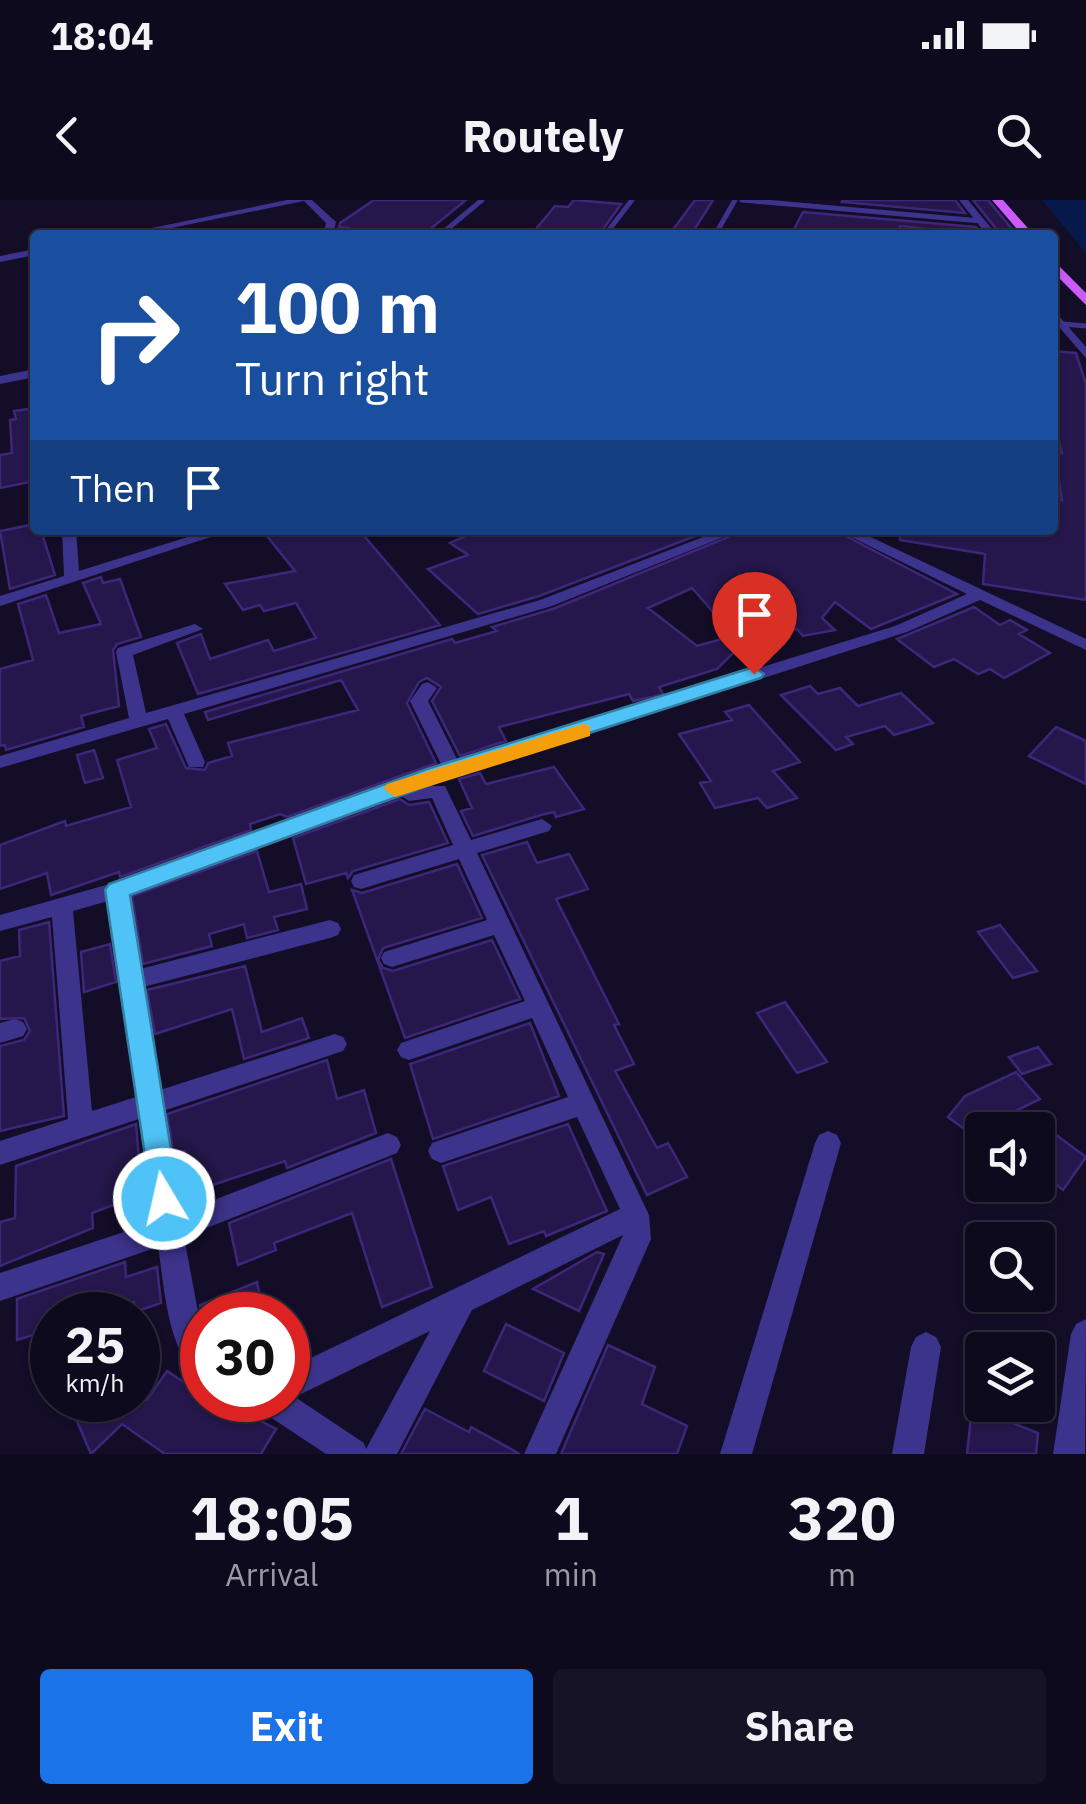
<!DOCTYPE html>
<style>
body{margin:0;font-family:"IBM Plex Sans",sans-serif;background:#171327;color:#f1f3f6;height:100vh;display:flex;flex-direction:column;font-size:38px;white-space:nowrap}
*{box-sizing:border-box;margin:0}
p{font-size:32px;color:#9b9aa4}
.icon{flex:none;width:55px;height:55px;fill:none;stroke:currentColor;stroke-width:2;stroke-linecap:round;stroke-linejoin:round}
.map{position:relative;height:1254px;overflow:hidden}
.drawer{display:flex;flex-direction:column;background:#0e0a1e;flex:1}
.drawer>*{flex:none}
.banner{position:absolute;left:30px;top:30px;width:1028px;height:305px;border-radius:10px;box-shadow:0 2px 8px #0004,0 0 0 2px #2e2b3c;background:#1a4fa0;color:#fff;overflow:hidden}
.tools{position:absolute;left:965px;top:912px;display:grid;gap:20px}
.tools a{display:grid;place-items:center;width:90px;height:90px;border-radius:10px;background:#0e0a1e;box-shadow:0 2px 8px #0004,0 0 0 2px #2e2b3c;font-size:50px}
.speed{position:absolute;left:30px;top:1092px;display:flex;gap:20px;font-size:50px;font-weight:700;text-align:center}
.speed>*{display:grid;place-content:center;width:130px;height:130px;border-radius:50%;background:#0e0a1e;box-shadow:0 2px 8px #0004,0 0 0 2px #2e2b3c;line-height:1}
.speed small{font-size:25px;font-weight:400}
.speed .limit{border:15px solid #d22;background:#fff;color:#111}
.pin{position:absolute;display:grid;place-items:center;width:85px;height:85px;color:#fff;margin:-102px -42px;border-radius:50% 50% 50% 0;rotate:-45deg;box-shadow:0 0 10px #0007}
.pin .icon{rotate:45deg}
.me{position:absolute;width:110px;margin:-55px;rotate:351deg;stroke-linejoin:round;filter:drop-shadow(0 0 8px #0008)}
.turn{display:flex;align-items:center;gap:35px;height:210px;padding:0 40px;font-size:45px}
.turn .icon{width:130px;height:130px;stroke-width:2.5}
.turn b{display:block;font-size:70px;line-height:85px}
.then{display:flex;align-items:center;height:95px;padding:0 40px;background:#0003;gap:20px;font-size:38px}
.eta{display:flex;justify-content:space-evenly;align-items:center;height:170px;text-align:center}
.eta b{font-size:60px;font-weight:700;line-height:70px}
.primary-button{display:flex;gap:20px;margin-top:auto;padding:20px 40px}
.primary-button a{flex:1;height:115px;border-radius:10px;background:#1a73e8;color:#fff;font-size:40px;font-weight:700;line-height:115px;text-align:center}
.primary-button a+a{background:#171327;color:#f1f3f6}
.status{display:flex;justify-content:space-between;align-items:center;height:70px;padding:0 50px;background:#0e0a1e;direction:ltr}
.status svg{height:28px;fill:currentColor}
header{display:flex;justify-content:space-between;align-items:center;height:130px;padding:0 40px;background:#0e0a1e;font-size:45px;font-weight:700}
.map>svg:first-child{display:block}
</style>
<div class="status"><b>18:04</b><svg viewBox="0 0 49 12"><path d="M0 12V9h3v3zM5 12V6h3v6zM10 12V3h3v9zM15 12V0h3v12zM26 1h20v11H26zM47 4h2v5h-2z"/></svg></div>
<header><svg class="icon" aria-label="back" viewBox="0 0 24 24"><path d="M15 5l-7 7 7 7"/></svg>Routely<svg class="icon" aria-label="search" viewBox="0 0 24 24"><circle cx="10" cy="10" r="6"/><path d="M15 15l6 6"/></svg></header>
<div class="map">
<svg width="1086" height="1254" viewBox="0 0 1086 1254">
<rect width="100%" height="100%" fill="#130d28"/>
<path fill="#05194a" d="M1042 0H1086V53Z"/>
<path fill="#25174b" stroke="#3c277a" stroke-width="2.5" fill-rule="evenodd" d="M374 0H466L423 35H338L348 28 339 27 340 23Z
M574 0 621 4 599 35H531L555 6 568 7Z
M695 0H713L691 35H669Z
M843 0H955L965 13 842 2Z
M973 0H988L1017 35H1001Z
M803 12 976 27 982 35 900 26 897 35H791Z
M1052 151 1076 153 1086 184V400L983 384 985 354 900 340V330H1052V297L1062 300 1054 252 1062 253 1052 216V187H1057Z
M35 208V281L0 288V255L12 253 10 220 16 219 14 211Z
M35 324V330H41L55 375 10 389 0 331Z
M262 330H359L440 425 198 494 177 443 201 434 210 459 268 440 274 451 316 438 296 403 264 411 260 405 243 410 225 384 295 371Z
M479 330H711L539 396 478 414 428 369 468 355 450 343Z
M745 330H834L957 394 871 429 835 402 822 418 835 430 803 436 797 429 753 437 767 452 745 458 737 449 717 469 659 487 663 494 652 497 633 501 629 494 499 527 506 541 460 556 432 501 441 487 427 478 419 482 407 503 436 563 287 617 280 614 250 624 251 630 120 677 119 672 51 695 47 673 0 689V645L65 621 66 626 131 607 117 560 157 548 149 529 166 524 186 568 205 570 208 563 232 556 228 543 358 510 341 480 208 520 205 512 452 439 455 443 497 431 492 427 553 409ZM692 388 707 405 733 436 697 446 648 408Z
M101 377 103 383 120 379 141 437 117 444 113 450 119 506 81 516 84 527 6 550 5 545 0 546V469L33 460 18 404 46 395 59 433 101 424 83 383Z
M974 407 1000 425 1010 420 1027 430 1019 434 1050 453 1004 478 990 469 978 474 954 459 934 467 897 439Z
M810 486 818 494 840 488 858 506 901 493 933 523 894 535 885 526 846 537 853 544 836 550 781 495Z
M749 505 800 562 773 571 797 598 767 608 758 598 715 608 700 583 711 581 679 534 732 520 725 512Z
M1056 527 1086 541V584L1029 556Z
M94 550 103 578 85 583 77 555Z
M554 567 584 609 556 617 554 612 541 615 473 636 461 611 472 608 459 579 480 573 486 584Z
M400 599 409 605 429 602 448 643 353 671 348 678 346 673 306 684 293 638Z
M527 642 537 663 569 654 588 689 556 699 619 824 614 825 634 864 615 871 657 948 668 943 687 977 647 995 482 655Z
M257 651 269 692 301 684 307 709 274 717 278 730 247 738 244 724 209 734 212 746 143 764 132 696Z
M457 664 482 718 383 748 378 760 383 768 393 771 492 740 520 799 405 838 352 690 362 693Z
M49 722 64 916 0 931V846L24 840 30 831 24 818 0 819V761L20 756 19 730Z
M1000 725 1037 771 1013 778 978 732Z
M110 744 116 782 84 792 81 752Z
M245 766 262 832 302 818 309 838 244 859 232 809 155 834 147 790Z
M785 802 827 862 797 873 757 813Z
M530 823 559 896 433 939 410 864Z
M1038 847 1051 864 1022 874 1009 857Z
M327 860 337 899 364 890 376 933 287 968 285 961 191 992 185 951 174 955 167 914Z
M1016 872 1040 899 993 922 1005 930H982V942L948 917 965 896Z
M136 924 142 994 92 1013 93 1028 0 1066V1022L15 1018 16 966Z
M568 924 607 1011 546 1036 544 1031 509 1044 491 997 458 1010 443 966Z
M1055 934 1086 957 1063 990 1038 970V956Z
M391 959 432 1087 382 1107 352 1013 274 1043 276 1050 238 1065 229 1023Z
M597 1052 604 1054 579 1111 533 1089Z
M125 1062 126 1077 157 1067 161 1103 135 1112 134 1102 94 1115H52V1129L17 1140V1099Z
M257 1082 264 1115H202L200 1105Z
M506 1124 564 1153 544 1201 484 1171Z
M608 1145 655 1167 642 1204 687 1226 677 1254H561Z
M167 1171 202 1194V1200H221L276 1229 261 1254H165L122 1224 91 1254 68 1200H147Z
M972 1207 1038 1233 1036 1254H967Z
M425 1209 469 1232 471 1227 520 1254H401Z"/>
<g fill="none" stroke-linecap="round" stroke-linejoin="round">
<path stroke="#3c338c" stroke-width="5" d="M742 0 981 21
M440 35 482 0
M605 35 632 0
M715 35 735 0
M1052 123 1086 126"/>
<path fill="#3c338c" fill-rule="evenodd" d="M287 0H312L336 22 333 35H323L326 23 304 1 137 35H118Z
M959 0H968L997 35H987Z
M35 49V55L0 62V56Z
M1052 108 1086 147V158L1052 119Z
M35 169V177L0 184V176Z
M62 330H76L79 371 210 330H232L0 406V396L64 376Z
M721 330H741L552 406 184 514 205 562 203 567H189L168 519 0 568V556L129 518 116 452 118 448 195 424 203 429 133 455 146 513 540 400Z
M837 330H856L1086 439V450L980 400 907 432 426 586H445L471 640 542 619 552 626 549 631 477 653 649 1015 651 1039 556 1254H524L623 1035 472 1110 397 1254H326L261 1211 257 1200H288V1169L620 1009 577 917 441 963 432 959 428 951 432 943 568 897 532 818 409 860 401 857 397 850 401 843 525 801 494 735 392 767 384 764 381 758 384 752 487 720 459 659 361 689 354 687 351 681 354 675 453 645 432 598 409 601 400 595 128 694 140 769 330 720 338 723 341 729 338 735 330 738 143 787 160 890 335 834 343 837 347 844 343 851 163 911 180 1013 388 933 397 937 401 945 397 953 184 1037 202 1133V1174C167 1159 164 1081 158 1047L0 1101V1073L154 1022 139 919 0 965V941L68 919 52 717 0 731V715L113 683 442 566 410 501 422 484 428 482 437 488 428 501 458 561 895 426 967 394ZM108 701 136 897 92 911 73 711ZM430 1131 366 1249 364 1243 295 1197Z
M15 819 23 822 27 829 23 836 0 843V823Z
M828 931 837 935 841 943 752 1254H720L815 943 819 935Z
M1086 1119 1085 1254H1053L1071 1134 1076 1124Z
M926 1132 936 1137 941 1147 924 1254H892L911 1147 916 1137Z"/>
<path fill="#cc5bff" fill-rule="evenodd" d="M992 0H1003L1034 35H1022Z
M1052 59 1086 93V105L1052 71Z"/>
</g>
<path fill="#4fc3f7" stroke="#337fa1" stroke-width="2.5" d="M754 467 764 474 761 478 443 580 130 695 179 999 174 1009 164 1014 153 1009 105 690 109 684 427 569Z"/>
<path fill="#f59e0b" d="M583 524 590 526V536L395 597 384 589 387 584Z"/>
</svg>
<div class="tools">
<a><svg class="icon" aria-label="sound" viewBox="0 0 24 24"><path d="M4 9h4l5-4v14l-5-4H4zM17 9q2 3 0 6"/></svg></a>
<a><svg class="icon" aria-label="search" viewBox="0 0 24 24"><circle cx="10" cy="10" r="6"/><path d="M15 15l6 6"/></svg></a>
<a><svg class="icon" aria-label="layers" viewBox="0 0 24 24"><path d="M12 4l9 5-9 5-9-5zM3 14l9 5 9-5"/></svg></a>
</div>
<div class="speed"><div>25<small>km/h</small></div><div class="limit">30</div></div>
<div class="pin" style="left:754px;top:474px;background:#d93025"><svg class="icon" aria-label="arrive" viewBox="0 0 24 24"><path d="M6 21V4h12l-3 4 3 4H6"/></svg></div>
<svg class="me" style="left:164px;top:999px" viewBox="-20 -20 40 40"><circle r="17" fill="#4fc3f7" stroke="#fff" stroke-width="3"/><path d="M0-11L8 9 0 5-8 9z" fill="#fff"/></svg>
<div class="banner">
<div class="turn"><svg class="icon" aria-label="right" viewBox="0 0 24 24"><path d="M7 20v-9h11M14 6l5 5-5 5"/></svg><div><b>100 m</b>Turn right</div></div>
<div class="then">Then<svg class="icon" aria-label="arrive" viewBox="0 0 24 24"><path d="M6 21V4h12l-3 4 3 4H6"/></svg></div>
</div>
</div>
<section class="drawer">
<div class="eta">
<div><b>18:05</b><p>Arrival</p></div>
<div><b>1</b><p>min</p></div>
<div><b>320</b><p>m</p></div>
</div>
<div class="primary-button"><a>Exit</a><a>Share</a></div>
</section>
